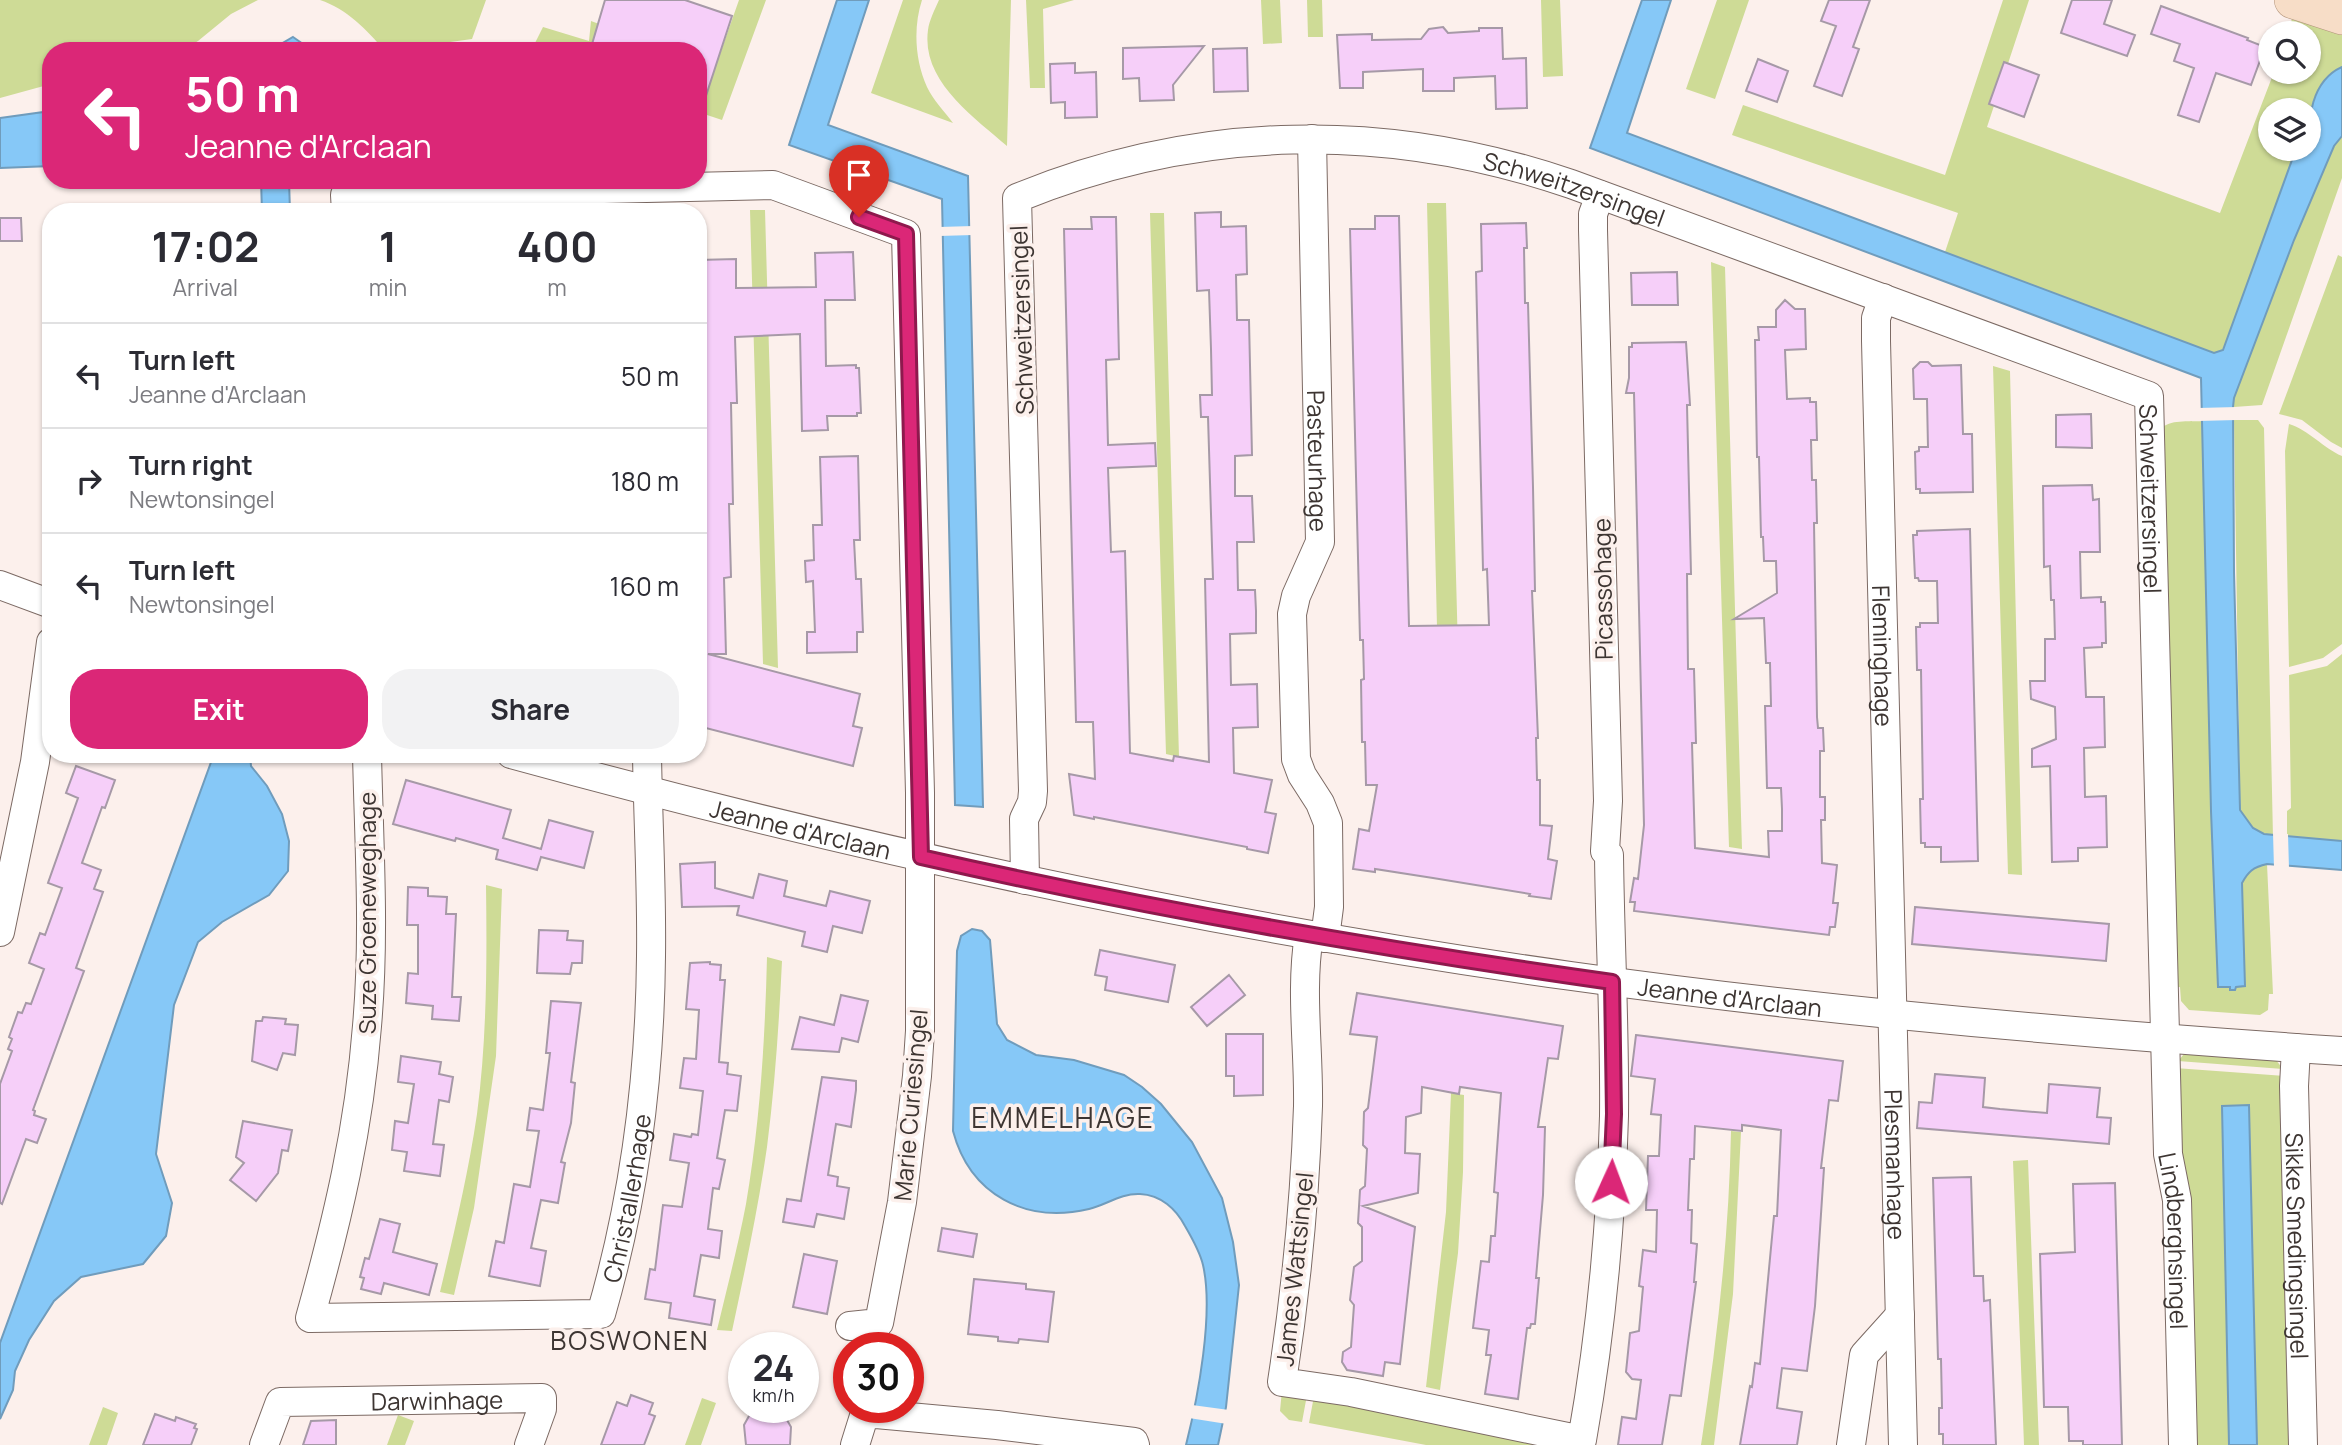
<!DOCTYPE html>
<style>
body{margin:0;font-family:Manrope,sans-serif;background:#f2f2f3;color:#2b2b33;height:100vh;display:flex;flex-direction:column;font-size:26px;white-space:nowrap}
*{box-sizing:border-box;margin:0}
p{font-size:23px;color:#7c7c81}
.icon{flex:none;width:38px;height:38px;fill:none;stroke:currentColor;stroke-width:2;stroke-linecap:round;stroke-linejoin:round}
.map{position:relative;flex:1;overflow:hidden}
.details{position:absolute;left:42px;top:203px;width:665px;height:560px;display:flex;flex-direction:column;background:#fff;border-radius:28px;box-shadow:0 2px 5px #0004}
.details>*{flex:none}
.guide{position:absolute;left:42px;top:42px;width:665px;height:147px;border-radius:28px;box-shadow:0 2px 5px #0004;background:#db2777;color:#fff;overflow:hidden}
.tools{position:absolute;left:2258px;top:21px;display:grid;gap:14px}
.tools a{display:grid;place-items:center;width:63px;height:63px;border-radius:50%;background:#fff;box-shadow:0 2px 5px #0004;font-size:35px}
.speed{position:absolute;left:728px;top:1332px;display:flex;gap:14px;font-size:35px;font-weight:700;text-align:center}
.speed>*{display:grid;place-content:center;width:91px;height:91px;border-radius:50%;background:#fff;box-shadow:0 2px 5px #0004;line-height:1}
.speed small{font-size:18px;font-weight:400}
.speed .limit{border:10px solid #d22;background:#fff;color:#111}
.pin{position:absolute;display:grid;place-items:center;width:60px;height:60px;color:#fff;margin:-72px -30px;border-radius:50% 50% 50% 0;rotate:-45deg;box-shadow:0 0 7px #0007}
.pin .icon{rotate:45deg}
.me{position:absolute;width:77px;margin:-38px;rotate:2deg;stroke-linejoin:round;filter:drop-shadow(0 0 5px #0008)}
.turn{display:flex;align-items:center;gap:24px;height:147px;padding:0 28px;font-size:32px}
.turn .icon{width:91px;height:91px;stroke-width:2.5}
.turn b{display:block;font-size:49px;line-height:60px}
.eta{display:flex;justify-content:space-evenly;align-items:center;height:119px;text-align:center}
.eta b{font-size:42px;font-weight:700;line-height:49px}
.action{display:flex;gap:14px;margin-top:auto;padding:14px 28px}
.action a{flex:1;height:80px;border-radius:28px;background:#db2777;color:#fff;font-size:28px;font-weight:700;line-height:80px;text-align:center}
.action a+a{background:#f2f2f3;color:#2b2b33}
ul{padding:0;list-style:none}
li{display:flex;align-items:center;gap:21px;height:105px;padding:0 28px;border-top:2px solid #e1e1e2}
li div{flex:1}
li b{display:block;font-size:26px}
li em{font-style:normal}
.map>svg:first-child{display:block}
</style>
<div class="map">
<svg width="2342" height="1445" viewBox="0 0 2342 1445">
<rect width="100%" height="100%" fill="#fcf0ec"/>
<path fill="#cedb96" d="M0 0H258L231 14 198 41 181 51H51V84L0 98Z
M320 0H486L472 39 385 51C367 30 347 9 320 0Z
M739 0H766L722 120 698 112V76L710 82Z
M903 0H922C913 27 915 61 927 87 933 100 945 112 953 123L871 93Z
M939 0H1011L1007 146C974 117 921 81 928 30 929 21 935 9 939 0Z
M1026 0H1074L1043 9 1045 88H1030Z
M1261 0H1280L1282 43 1263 44Z
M1307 0H1322L1323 37H1308Z
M1541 0H1560L1563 76 1543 77Z
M1717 0H1749L1715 99 1686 89Z
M2003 0H2029L1987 127 2220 213 2274 72H2308V33H2288L2295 8 2342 24V67C2322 76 2315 97 2308 117V110H2270V149H2296L2223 350 2214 353 2174 339 1945 252 1958 213 1732 135 1743 105 1945 175Z
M591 21 673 51H531L543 27 589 41Z
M2342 136V178L2262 405 2234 407V398L2294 240 2334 146Z
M1427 203H1446L1462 800 1441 797Z
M750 210H765L778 668 763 664Z
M1150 213H1164L1179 757 1166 754Z
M2338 255 2342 257V448L2331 442 2302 420 2279 414Z
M1711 262 1725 267 1742 849 1729 847Z
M1993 366 2010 371 2022 875 2008 874Z
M2234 420H2258L2264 428 2273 837 2253 829 2240 810Z
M2202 421 2211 811 2218 987 2245 986 2242 883C2248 871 2253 867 2267 864L2273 994H2269L2268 1010 2260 1015 2189 1010 2181 1001 2180 987 2172 988 2161 429C2169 419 2189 422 2202 421Z
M2289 424C2309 430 2323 448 2342 456V644L2323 658 2289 667 2285 451Z
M2342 654V841L2287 837V811L2291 808 2289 675 2327 666Z
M486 885 502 889 496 1056 474 1208 454 1295 440 1292C454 1233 468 1175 477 1114 487 1038 487 961 486 885Z
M767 957 782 961C779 1023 775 1085 767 1147 758 1209 745 1270 732 1331L717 1330C727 1288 738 1246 746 1204 760 1122 765 1040 767 957Z
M2191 1052 2276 1060 2283 1069 2178 1061 2184 1054Z
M2175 1068 2285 1076 2294 1445H2257L2249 1105 2222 1107 2229 1445H2193L2177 1160Z
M1451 1093 1464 1095 1463 1172 1458 1253 1440 1390 1426 1387 1446 1212Z
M1731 1131 1741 1132 1733 1294 1714 1445H1701C1717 1341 1729 1237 1731 1131Z
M2028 1160 2039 1445H2024L2013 1161Z
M1282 1390 1307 1395 1302 1422 1289 1420 1280 1411Z
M1314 1396 1548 1445H1426L1309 1423Z
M702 1398 716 1403 701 1445H685Z
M103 1407 118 1413 107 1445H89Z
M398 1415 414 1421 405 1445H387Z"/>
<path fill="#86c8f7" stroke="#709cbc" stroke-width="2" d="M837 0H869L828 125 968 176 983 807 955 805 942 199 789 145Z
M1642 0H1671L1627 133 2214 353 2223 350 2296 149H2308C2308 119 2311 81 2342 67V136L2334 146 2294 240 2234 398 2233 407 2234 572 2240 810 2253 828 2264 834 2342 841V870L2267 864C2253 867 2248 872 2242 883L2245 986 2236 987 2235 990H2230V987H2218L2211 811 2201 378 1590 148Z
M293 37 313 51H269Z
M51 111V166L0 168V118Z
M261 180H289L290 212H262Z
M214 754H250L251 766 267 786 282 814 289 841 288 871 269 895 222 922 198 942 174 1005 156 1154 172 1203 166 1236 143 1264 81 1277 54 1301 29 1340 15 1371 13 1390 0 1419V1343Z
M972 929 982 931 990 940 997 1024 1007 1040 1036 1055 1074 1060 1124 1075 1142 1087 1161 1104 1192 1142 1222 1198 1233 1242 1239 1285 1226 1407 1218 1445H1186C1198 1397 1214 1313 1203 1265 1200 1252 1192 1238 1185 1226 1176 1209 1161 1195 1140 1194 1121 1193 1106 1205 1089 1209 1026 1224 970 1195 953 1131L957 951 961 936Z
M2249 1105 2257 1445H2229L2222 1106Z"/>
<path fill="#fcf0ec" d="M973 226V235L939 236V227Z
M2237 407V420L2198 421V408Z
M2273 833 2288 834 2289 869 2274 868Z
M1192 1405 1229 1410 1227 1424 1189 1418Z"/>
<path fill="#f6cff9" stroke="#a699a7" stroke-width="2" d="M605 0H685L732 16 702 108 698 107V51H590Z
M1829 0H1870L1853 47 1859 49 1842 96 1814 86 1836 26 1821 21Z
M2072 0H2112L2104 24 2135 35 2127 56 2061 33Z
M2161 6 2248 38 2247 40 2265 47 2251 85 2216 73 2199 122 2178 115 2194 68 2174 61 2180 44 2151 34Z
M1443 27 1448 33 1479 31V28H1502L1503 59 1526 58 1527 108 1496 109 1495 76 1454 78V91H1423V69L1363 72V88H1340L1337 35 1372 34V40L1421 39 1429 29Z
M1204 46 1173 85 1174 100 1140 101 1139 78 1123 79V48Z
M1247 48 1248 91 1214 92 1213 49Z
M1758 59 1788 71 1777 102 1746 91Z
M2004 62 2039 75 2024 117 1989 104Z
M1075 63V73L1096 72 1097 117 1065 118V102L1051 103 1050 64Z
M1221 212V227L1246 226 1247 274 1236 275 1237 320H1249L1252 455 1235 456V496H1252L1254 542H1237L1238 590H1255L1256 611V633L1230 634 1231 685 1257 684 1258 727 1233 728 1234 773 1272 780 1265 812 1276 814 1268 853 1247 849V847L1094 817V819L1074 815 1069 774 1095 779 1093 722H1076L1064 229H1092L1091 217H1116L1119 359 1106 360 1108 445 1155 443 1156 466 1108 468 1111 552 1125 551 1130 753 1173 761 1174 756 1209 762 1205 579H1213L1208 417H1201L1200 395H1212L1211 349 1209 290 1197 291 1195 213Z
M1375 216H1399L1409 626 1489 625 1487 569 1483 570 1476 272 1482 271 1481 224 1526 223 1527 248H1524L1525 303H1528L1533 487 1535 591H1532L1538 738H1536L1537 780H1540V825L1552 826 1548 859 1557 861 1551 899 1529 896 1530 894 1433 878 1375 869V872L1353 869 1359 829 1369 831 1377 785H1366L1365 742H1362L1361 680 1364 679 1363 640H1360L1350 229H1375Z
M0 218H21L22 241H0Z
M853 252 855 300H825L826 366 856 365V368H859L861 413H857V416H827L828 430 802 431 800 334 735 337 737 403H731L733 504H729L731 577 724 578 726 654H708L860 694 853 726 862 728 853 766 698 726V688L701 689V641H698V260L736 259V288L816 287 815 253Z
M1677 272 1678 305H1632L1631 273Z
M1785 300 1795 309H1805L1806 349 1785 350 1787 399 1810 398V402H1816L1817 440H1811L1812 480H1816L1817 523H1814L1817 717 1818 728H1823L1824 751H1820V797H1825V820H1821L1822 863 1837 865 1833 903H1838L1835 927H1830L1829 935 1634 911 1635 902H1630L1634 878 1638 879 1644 825 1634 393H1626L1629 378V347H1632V343L1686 342 1690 405H1687L1691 574H1687L1688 669H1694L1696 743H1692L1695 848 1769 857 1768 831H1782V809L1781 788H1767L1765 706H1771L1770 663H1766L1764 618 1734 619 1777 593 1776 561H1764L1763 537H1761L1759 457H1757L1755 340H1759L1758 327H1776V310Z
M1920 362H1928L1932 366 1961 365 1963 434H1972L1973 492 1920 493V489H1916L1915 452 1919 451V447H1928L1927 399H1914L1913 369Z
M2091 414 2092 448 2056 447V415Z
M858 456 860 540H854L856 579H861L863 632H857V652L807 653V632H815L813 581 806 582 805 561 814 560 813 525H822L820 457Z
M2092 485 2093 500 2099 499 2100 552H2080L2081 598 2101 597V602H2105L2106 643H2102V647L2084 648 2086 697H2104L2105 747 2084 748 2085 797 2106 796 2107 847 2078 848V861L2052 862 2050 766 2032 767V749L2056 739 2055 707 2031 699 2030 681H2045V639H2055L2054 600H2051L2050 566 2044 567 2043 486Z
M1970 529 1978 861 1941 862V847H1925V843H1921L1920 799H1923L1922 735 1921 670H1917L1916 627H1920V623H1938L1937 581H1919L1918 578H1915L1913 535H1917V531Z
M76 766 115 780 105 808 102 807 82 863 101 870 94 889 103 892 76 968 84 971 33 1110 35 1111 34 1115 46 1119 37 1143 26 1139 2 1204 0 1203V1084L12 1051 8 1049 12 1039 9 1037 18 1012 22 1013 26 1003 31 1004 44 969 29 963 40 933 45 935 62 888 48 883 78 798 66 793Z
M406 780 511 810 503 838 541 849 549 820 593 832 584 868 541 857 537 870 496 859 498 850 456 838 455 841 393 824Z
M715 862V888L753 898 759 874 787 881 784 896 826 906 830 891 870 901 862 933 833 926 827 952 802 946 805 932 737 915 739 906 682 907 680 864Z
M408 887 428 888V896L447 897 446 914H456L452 997H461L459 1021 432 1019 433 1006 406 1003 408 973 418 974V925H407Z
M1915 907 2109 924 2106 961 1912 944Z
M539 930 568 931 567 940 583 941 582 963H572L570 974 537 973Z
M1100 950 1175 965 1168 1002 1105 990 1107 977 1095 975Z
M710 962V964L721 965 720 980H725L719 1062 728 1063 727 1074 741 1076 737 1111 725 1110 717 1158 725 1160 719 1189 713 1188 708 1229 722 1231 719 1258 701 1255 694 1296 715 1300 711 1325 669 1318 671 1303 645 1299 650 1269 655 1270 663 1205 682 1207 689 1163 670 1160 674 1134 691 1137 692 1134 698 1135 703 1091 680 1088 684 1058 696 1059 699 1010 686 1009 690 963Z
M1229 975 1245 995 1207 1026 1191 1007Z
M1357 993 1563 1026 1558 1059 1548 1058 1538 1127H1545L1543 1195 1536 1278H1539L1535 1324H1531L1530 1328H1527L1518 1399 1485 1394 1491 1355H1486L1489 1330 1473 1328 1481 1261 1489 1262 1491 1236H1495L1498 1193 1494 1192 1501 1093 1460 1087 1459 1094 1422 1087 1421 1113 1406 1117 1405 1153 1420 1154 1418 1193 1363 1206 1415 1227 1400 1364 1385 1362 1383 1376 1347 1370 1342 1362 1343 1352 1351 1347 1354 1305 1350 1300 1354 1267 1362 1261V1227L1358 1223 1360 1190 1365 1186 1367 1149 1363 1145 1364 1112 1368 1108 1377 1037 1350 1034Z
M841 995 868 1001 858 1042 842 1038 839 1052 792 1049 800 1017 834 1025Z
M551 1001 581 1003 571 1082 575 1083 571 1123 561 1162 565 1163 558 1203 541 1200 531 1248 546 1251 540 1286 489 1276 496 1241 504 1243 514 1184 530 1187 539 1131 527 1130 530 1108 543 1110 550 1053H546Z
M263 1017 286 1019 285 1024 298 1025 295 1055 283 1053 277 1070 252 1061 256 1021H262Z
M1226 1034H1263V1095L1234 1096V1076H1226Z
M1636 1035 1843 1061 1838 1101 1829 1100 1821 1168H1824L1815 1306 1807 1371 1782 1368 1777 1408 1802 1412 1797 1445H1740L1750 1386 1752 1387 1755 1363 1760 1364 1774 1216H1777L1781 1130 1742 1125V1131L1695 1126 1694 1159H1690L1688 1210H1692L1691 1243 1697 1244 1694 1282H1696L1681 1396 1670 1395 1662 1445H1618L1622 1417 1636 1419 1641 1380 1632 1379 1626 1372 1630 1333 1639 1331 1643 1287 1639 1286 1643 1250 1656 1252 1657 1210H1646L1648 1156H1659L1661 1115 1651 1114 1655 1079 1631 1076Z
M401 1056 441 1062 439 1074 453 1077 449 1102 439 1100 433 1144 444 1145 440 1176 404 1171 407 1152 392 1150 395 1121 408 1123 414 1084 398 1082Z
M1935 1074 1985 1078 1983 1107 2000 1109 2047 1113 2049 1084 2100 1088 2097 1117 2111 1118 2109 1144 1917 1128 1919 1102 1932 1103Z
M822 1077 856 1081V1090L851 1127 836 1124 828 1175 838 1177 837 1186 849 1188 844 1219 817 1214 814 1227 783 1222 787 1199 801 1201Z
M243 1121 292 1130 288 1151 282 1150 278 1173 256 1201 230 1180 244 1163 236 1157Z
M1971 1177 1974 1276H1983L1984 1301 1990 1300 1996 1445H1943V1434H1939V1408H1942L1941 1359H1938L1933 1178Z
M2115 1183 2122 1445H2083V1441H2069L2068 1407H2044L2040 1254 2075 1252 2073 1184Z
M380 1219 400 1224 393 1252 437 1264 429 1295 384 1283 381 1294 361 1289 364 1278 360 1277 365 1258 369 1259Z
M942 1228 977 1234 973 1257 938 1251Z
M804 1254 837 1261 827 1314 793 1307Z
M974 1279 1026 1284V1289L1054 1292 1048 1342 1019 1339 1018 1343 998 1341V1337L968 1334Z
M631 1395 653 1403 649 1414 655 1416 644 1445H601L617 1402 627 1406Z
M756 1411H770L787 1420 791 1427 790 1445H746L744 1425 749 1416Z
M155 1414 175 1421 176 1417 196 1424 194 1428 197 1429 191 1445H143Z
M336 1420V1445H303L311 1421Z"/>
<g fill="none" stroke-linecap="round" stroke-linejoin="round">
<defs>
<g id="minor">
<path id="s1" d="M1312 139 1320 542 1296 596 1292 614 1296 759 1302 775 1320 803 1328 823 1329 907 1325 938"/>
<path d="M346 212 345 195 773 185 906 234 920 793V1031L917 1076 902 1202 879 1323 850 1326"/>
<path id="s2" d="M1883 298 1876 318V341L1903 1445"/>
<path d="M0 585 51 604"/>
<path id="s3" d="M367 754C369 845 375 935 367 1026 359 1129 338 1218 310 1318L601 1314C634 1200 650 1076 651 956 652 889 648 822 647 754"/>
<path id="s4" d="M511 754C860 850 1213 926 1571 976 1827 1012 2084 1034 2342 1051"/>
<path id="s5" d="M1025 880 1024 819 1032 802 1033 791 1017 198C1198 124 1387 121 1571 184L2149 396 2168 1154 2177 1200 2183 1445"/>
<path d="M0 932 35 762 51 642"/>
<path d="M1309 935C1300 991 1309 1049 1308 1106 1305 1198 1296 1291 1282 1382L1351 1392 1582 1440C1601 1333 1611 1225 1614 1116 1615 1029 1610 942 1609 855L1605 851 1608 801 1593 230V214L1600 195"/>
<path id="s6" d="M2296 1048 2294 1086 2303 1445"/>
<path id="s7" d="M264 1445 280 1402 542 1398V1409L529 1445"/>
<path d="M855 1445 865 1413 997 1425 1134 1442 1135 1445"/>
<path d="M1851 1445 1864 1355 1900 1315"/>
</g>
<path id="major" d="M2293 0 2342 16"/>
</defs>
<use href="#minor" stroke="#7c6a64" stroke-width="30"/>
<use href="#major" stroke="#b2947b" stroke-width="38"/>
<use href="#minor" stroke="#fff" stroke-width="28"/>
<use href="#major" stroke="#f7ddc7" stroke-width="37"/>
</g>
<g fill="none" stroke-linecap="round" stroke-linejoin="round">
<defs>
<path id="route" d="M859 217 906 234 921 857C1150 909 1380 949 1612 982L1614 1114 1611 1182"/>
</defs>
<use href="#route" stroke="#8e194d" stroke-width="18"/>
<use href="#route" stroke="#db2777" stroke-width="12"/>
</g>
<g text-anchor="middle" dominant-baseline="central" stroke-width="7" stroke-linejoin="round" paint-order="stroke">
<g font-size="24" fill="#3d3532" stroke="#fcf0ec">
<text stroke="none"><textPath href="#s5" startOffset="1255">Schweitzersingel</textPath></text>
<text transform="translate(1021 320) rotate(-92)">Schweitzersingel</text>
<text stroke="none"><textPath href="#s1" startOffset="322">Pasteurhage</textPath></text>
<text stroke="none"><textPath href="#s5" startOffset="1969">Schweitzersingel</textPath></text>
<text transform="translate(1602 589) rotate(-91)">Picassohage</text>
<text stroke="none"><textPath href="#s2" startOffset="359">Fleminghage</textPath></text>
<text stroke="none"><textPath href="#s4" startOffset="299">Jeanne d'Arclaan</textPath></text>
<text transform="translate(366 913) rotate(-90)">Suze Groeneweghage</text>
<text stroke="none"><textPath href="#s4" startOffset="1244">Jeanne d'Arclaan</textPath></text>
<text transform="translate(910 1105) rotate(-85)">Marie Curiesingel</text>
<text stroke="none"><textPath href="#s2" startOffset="868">Plesmanhage</textPath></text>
<text stroke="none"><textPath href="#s3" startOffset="980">Christallerhage</textPath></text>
<text stroke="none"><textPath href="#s5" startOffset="2712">Lindberghsingel</textPath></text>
<text stroke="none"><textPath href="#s6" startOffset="198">Sikke Smedingsingel</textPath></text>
<text transform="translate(1294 1269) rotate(-84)">James Wattsingel</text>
<text stroke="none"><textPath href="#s7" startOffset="203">Darwinhage</textPath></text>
</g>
<g font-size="26" letter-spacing="2" fill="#3d3532" stroke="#fcf0ec">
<text x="630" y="1340">BOSWONEN</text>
</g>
<g font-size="28" letter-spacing="2" fill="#3d3532" stroke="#fcf0ec">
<text x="1063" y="1117">EMMELHAGE</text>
</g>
</g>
</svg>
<div class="tools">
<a><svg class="icon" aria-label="search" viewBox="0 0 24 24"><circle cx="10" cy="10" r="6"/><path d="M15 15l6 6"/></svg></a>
<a><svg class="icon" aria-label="layers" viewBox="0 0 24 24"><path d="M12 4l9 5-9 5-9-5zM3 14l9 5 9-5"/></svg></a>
</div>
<div class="speed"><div>24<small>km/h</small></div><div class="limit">30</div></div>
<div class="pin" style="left:859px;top:217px;background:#d93025"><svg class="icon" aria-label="arrive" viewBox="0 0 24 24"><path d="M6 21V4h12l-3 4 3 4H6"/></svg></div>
<svg class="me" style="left:1611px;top:1182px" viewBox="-20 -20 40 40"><circle r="19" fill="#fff"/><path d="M0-13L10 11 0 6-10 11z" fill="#db2777"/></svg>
<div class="guide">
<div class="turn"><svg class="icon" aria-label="left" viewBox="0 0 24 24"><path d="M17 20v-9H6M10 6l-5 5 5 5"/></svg><div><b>50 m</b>Jeanne d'Arclaan</div></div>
</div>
<section class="details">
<div class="eta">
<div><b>17:02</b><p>Arrival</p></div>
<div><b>1</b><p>min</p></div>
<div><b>400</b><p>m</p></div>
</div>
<ul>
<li><svg class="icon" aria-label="left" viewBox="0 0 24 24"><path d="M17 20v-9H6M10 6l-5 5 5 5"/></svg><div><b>Turn left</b><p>Jeanne d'Arclaan</p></div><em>50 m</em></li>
<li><svg class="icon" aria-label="right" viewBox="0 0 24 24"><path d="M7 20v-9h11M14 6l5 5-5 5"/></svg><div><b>Turn right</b><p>Newtonsingel</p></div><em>180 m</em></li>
<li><svg class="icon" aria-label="left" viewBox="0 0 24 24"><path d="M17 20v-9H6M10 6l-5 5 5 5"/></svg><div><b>Turn left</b><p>Newtonsingel</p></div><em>160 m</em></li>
</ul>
<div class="action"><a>Exit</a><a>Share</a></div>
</section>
</div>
